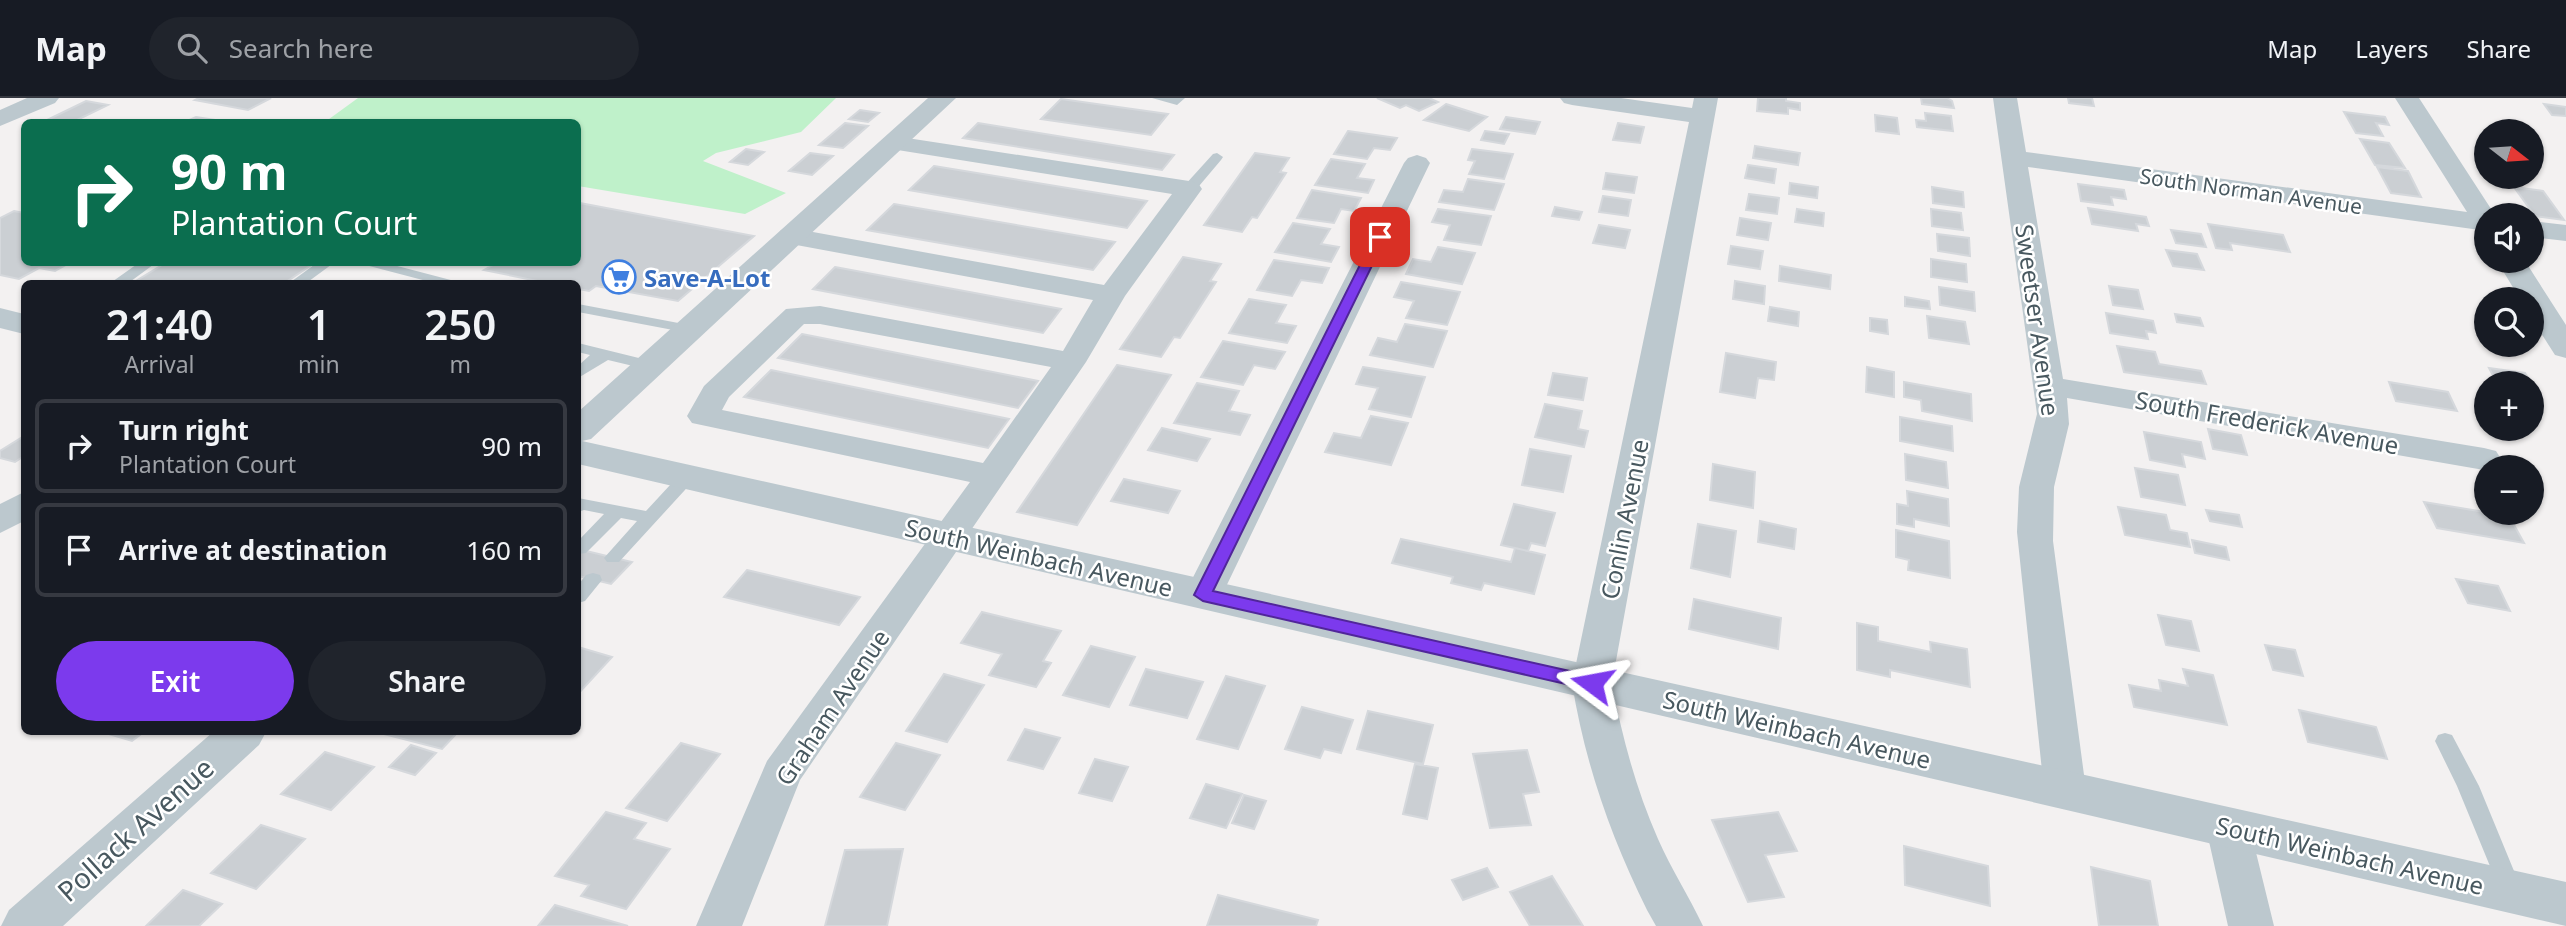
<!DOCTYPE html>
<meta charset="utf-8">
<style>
body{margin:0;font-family:"Noto Sans",sans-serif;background:#20242c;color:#f1f3f6;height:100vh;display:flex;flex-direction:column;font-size:26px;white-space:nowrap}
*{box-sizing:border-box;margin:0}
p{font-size:23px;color:#9ea1a6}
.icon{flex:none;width:38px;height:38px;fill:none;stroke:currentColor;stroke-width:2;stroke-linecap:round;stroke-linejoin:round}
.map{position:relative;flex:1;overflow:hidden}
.drawer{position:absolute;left:21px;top:182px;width:560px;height:455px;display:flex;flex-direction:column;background:#171b24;border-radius:10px;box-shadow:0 2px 5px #0004}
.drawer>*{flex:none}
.guide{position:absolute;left:21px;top:21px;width:560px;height:147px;border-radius:10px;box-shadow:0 2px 5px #0004;background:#0b6e4f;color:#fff;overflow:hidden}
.needle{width:46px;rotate:107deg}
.controls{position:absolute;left:2474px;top:21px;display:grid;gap:14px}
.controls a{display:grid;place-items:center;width:70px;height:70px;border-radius:50%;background:#171b24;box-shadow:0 2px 5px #0004;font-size:35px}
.pin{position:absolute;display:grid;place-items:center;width:60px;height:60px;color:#fff;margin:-30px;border-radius:14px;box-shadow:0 4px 10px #0006}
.me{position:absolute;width:77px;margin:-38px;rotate:283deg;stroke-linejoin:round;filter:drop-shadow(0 0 5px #0008)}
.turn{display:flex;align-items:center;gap:24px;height:147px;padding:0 35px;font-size:32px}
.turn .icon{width:91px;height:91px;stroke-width:2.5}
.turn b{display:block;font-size:49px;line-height:60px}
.eta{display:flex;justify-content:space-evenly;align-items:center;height:119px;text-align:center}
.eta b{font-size:42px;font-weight:600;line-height:49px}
.action{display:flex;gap:14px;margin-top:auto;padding:14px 35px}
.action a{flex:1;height:80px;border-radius:42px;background:#7c3aed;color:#fff;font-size:28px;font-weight:600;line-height:80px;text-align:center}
.action a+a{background:#20242c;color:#f1f3f6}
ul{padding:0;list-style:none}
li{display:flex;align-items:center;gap:21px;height:94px;margin:0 14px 10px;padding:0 21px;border:4px solid #363941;border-radius:10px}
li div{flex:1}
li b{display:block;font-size:26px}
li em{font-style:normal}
header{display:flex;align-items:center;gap:42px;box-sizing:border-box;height:98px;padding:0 35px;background:#171b24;border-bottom:2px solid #363941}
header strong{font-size:33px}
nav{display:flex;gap:38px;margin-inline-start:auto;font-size:24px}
.search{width:490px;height:63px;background:#20242c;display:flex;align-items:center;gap:18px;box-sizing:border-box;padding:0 24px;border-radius:38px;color:#9ea1a6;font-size:26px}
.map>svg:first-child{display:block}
</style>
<header>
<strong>Map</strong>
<div class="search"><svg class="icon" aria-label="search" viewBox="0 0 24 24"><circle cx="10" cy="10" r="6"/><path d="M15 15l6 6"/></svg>Search here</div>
<nav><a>Map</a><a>Layers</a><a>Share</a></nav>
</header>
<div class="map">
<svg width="2566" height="828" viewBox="0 0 2566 828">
<rect width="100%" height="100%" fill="#f3f1f1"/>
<path fill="#bff1ca" d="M358 0H836L801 34 716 55 703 63 786 95 745 116 578 88V24H325Z"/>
<path fill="#cbcfd3" stroke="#d5d8dc" stroke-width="2" d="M199 0H271L248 12 195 2Z
M1377 0H1429L1438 4 1419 13 1406 7 1400 10Z
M1758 0H1786V3L1800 5V12L1788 10V16L1757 13Z
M1921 0H1947L1952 3 1954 10 1922 6Z
M2068 0H2092L2094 8 2069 5Z
M1061 1 1168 16 1151 37 1041 21Z
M86 3 108 7 73 24H43Z
M1446 6 1487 19 1469 33 1424 22Z
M2544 6 2566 9V18L2552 17Z
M860 12 879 15 868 24 849 21Z
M2344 14 2385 19 2389 27 2376 25 2383 38 2356 35Z
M1925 15 1951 18 1953 33 1917 29 1916 22 1926 23Z
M1875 17 1897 20 1899 36 1876 33Z
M196 19 228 24H185Z
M1506 19 1540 24 1535 36 1500 31Z
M845 25 868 28 843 50 819 47Z
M978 25 1174 57 1162 72 963 40Z
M1618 25 1644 29 1640 45 1613 42Z
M1348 33 1397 40 1390 52 1374 50 1367 61 1334 56Z
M1485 33 1509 36 1504 46 1481 42Z
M2360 41 2389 45 2405 70 2375 67Z
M1755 48 1800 55 1798 67 1753 60Z
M746 51 764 54 748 67 730 64Z
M1472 51 1513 56 1504 81 1469 76 1475 63 1468 62Z
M810 55 833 58 812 77 789 73Z
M1255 55 1289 60 1280 74 1286 75 1257 120 1252 119 1242 134 1204 127Z
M1331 61 1365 66 1357 80 1374 82 1368 95 1315 87Z
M1748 67 1776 71 1774 85 1745 80Z
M934 68 1147 103 1127 130 909 92Z
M2377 69 2408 73 2421 99 2391 95Z
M1606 75 1637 79 1634 95 1603 91Z
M1468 81 1504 86 1494 112 1439 104 1444 92 1463 94Z
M1790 85 1818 89 1817 100 1789 96Z
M2078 86 2124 92 2126 101 2111 99 2113 107 2081 103Z
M1932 89 1963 94 1964 109 1933 105Z
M2514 89 2543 93 2564 122 2535 118Z
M1312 92 1361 100 1354 113 1341 111 1334 125 1297 120Z
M1749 96 1779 100 1777 116 1746 112Z
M1603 98 1631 102 1628 118 1599 114Z
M580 105 754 138 678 203 596 188 589 193 578 191V186H552L484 172 491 168 475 164H578V107Z
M894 106 1115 144 1093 172 867 132Z
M1555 109 1582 114 1579 122 1552 118Z
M2088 110 2146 119 2149 128 2136 126 2138 133 2092 126Z
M1438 111 1491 118 1481 147 1444 142 1450 127 1432 124Z
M1797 111 1824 115 1823 128 1795 124Z
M1931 111 1961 115 1963 132 1932 128Z
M14 113 24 115V164H71L55 173 39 170 19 181 0 177V120Z
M1740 120 1771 125 1768 142 1737 137Z
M1293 125 1330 131 1321 146 1339 149 1331 164 1275 154Z
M2208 126 2283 137 2290 154 2230 145 2232 152 2216 150Z
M1599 127 1630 132 1625 150 1593 145Z
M2171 132 2201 136 2206 149 2176 145Z
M1937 136 1969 140 1970 158 1938 153Z
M1731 148 1763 153 1760 171 1728 166Z
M1438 149 1475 155 1462 186 1406 176 1413 161 1431 164Z
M2166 152 2197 156 2204 172 2173 168Z
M1183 159 1221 166 1210 183 1216 184 1180 240 1174 239 1161 259 1120 251Z
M1931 161 1966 166 1967 184 1931 179Z
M1274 162 1329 170 1322 185 1301 182 1292 198 1257 192Z
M167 164H316L283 186H131Z
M1780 168 1831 177 1830 191 1779 183Z
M835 169 1061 211 1043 235 813 191Z
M1735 183 1765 188 1764 206 1733 201Z
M1401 184 1460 194 1447 227 1406 220 1414 203 1394 199Z
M2109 188 2138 192 2143 211 2113 207Z
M1939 189 1974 194 1975 213 1940 207Z
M1905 199 1929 203 1930 211 1905 208Z
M1249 201 1286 207 1276 225 1296 228 1287 245 1229 235Z
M1770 209 1799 214 1798 228 1768 223Z
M2106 215 2153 223 2156 235 2146 233 2148 241 2110 235Z
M2175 216 2200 220 2203 228 2177 224Z
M1927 218 1965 224 1969 246 1929 240Z
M1870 220 1887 222 1888 236 1870 233Z
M1405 226 1447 233 1433 269 1370 257 1378 240 1397 244Z
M802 236 1038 283 1018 310 778 260Z
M1223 243 1285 254 1275 271 1254 267 1243 287 1201 279Z
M2117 248 2155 254 2159 266 2201 273 2206 286 2124 274Z
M1726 255 1776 264 1774 282 1758 280 1755 300 1720 294Z
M1117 267 1171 277 1077 427 1017 414Z
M1363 269 1425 279 1411 319 1369 311 1378 290 1356 286Z
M1867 269 1894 274V299L1866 294Z
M2489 270 2525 275 2531 285H2497Z
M771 272 1009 321 988 350 744 299Z
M1553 275 1587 280 1583 302 1548 297Z
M1904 284 1971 296 1972 323 1922 313 1921 302 1904 299Z
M2389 284 2448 294 2457 313 2396 303Z
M1197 285 1239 293 1229 313 1250 317 1240 337 1174 325Z
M1545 306 1582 313 1578 331 1588 333 1584 349 1535 339Z
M1371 318 1408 325 1391 367 1325 354 1334 335 1361 340Z
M1900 319 1952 328 1953 353 1900 343Z
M1162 330 1210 341 1197 363 1148 352Z
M2208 331 2241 337 2247 357 2213 351Z
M2144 334 2201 344 2205 361 2182 356 2185 369 2150 362Z
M24 338V358L15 364 0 360V353Z
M1530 351 1571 358 1563 394 1522 387Z
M1905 356 1946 364 1948 390 1906 382Z
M1713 366 1755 374 1753 410 1710 402Z
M2135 370 2178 377 2185 407 2141 399Z
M1124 381 1180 393 1168 415 1111 403Z
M1907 393 1948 401 1949 428 1914 421V429L1897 426V406L1908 408Z
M2424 404 2509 418 2524 445 2437 430Z
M1514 406 1555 415 1545 448 1531 445 1528 453 1501 447Z
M2118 409 2166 417 2170 432 2187 435 2190 449 2125 437Z
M2206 412 2239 417 2242 429 2210 423Z
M1760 423 1796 431 1794 451 1758 444Z
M1698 426 1736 433 1730 479 1691 470Z
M1896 432 1949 443 1950 480 1908 472 1909 462 1896 459Z
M1401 441 1511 464 1515 450 1545 457 1534 496 1484 485 1481 492 1451 485 1453 479 1392 465Z
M2192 442 2226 449 2229 462 2195 455Z
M578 451 632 464 611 486 578 478Z
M747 472 860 499 839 527 724 499Z
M2456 481 2498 488 2510 513 2468 505Z
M1694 501 1781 520 1778 551 1689 531Z
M982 514 1061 533 1043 563 1051 565 1036 589 989 577 1002 556 961 545Z
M2158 517 2191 523 2199 553 2166 547Z
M1857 525 1878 529V543L1931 554 1930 544 1967 551 1970 589 1890 572V579L1857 572Z
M2265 547 2295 552 2303 578 2273 572Z
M1091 548 1135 559 1109 609 1063 597Z
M578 549 612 559 578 596Z
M1146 571 1203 584 1187 620 1130 607Z
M2183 571 2213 577 2227 627 2134 609 2129 587 2161 593 2159 582 2188 588Z
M944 576 984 587 947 644 906 633Z
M1226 578 1265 588 1238 651 1197 641Z
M1302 609 1353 622 1341 655 1324 651 1320 660 1285 651Z
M2299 612 2376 629 2387 661 2308 644Z
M1368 613 1433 627 1423 666 1357 651Z
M1025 631 1060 640 1043 671 1008 662Z
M102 634H144L132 643Z
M376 634H458L442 651Z
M681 645 720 656 667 723 626 710Z
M896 645 940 657 905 712 860 699Z
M411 647 436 655 415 677 389 669Z
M1527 652 1539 694 1523 696 1531 727 1490 730 1473 656Z
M325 654 374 669 331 712 281 696Z
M1095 661 1128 669 1112 703 1079 695Z
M1415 666 1438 670 1427 721 1403 716Z
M1206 686 1242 696 1226 730 1190 720Z
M1244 697 1266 703 1254 731 1232 725Z
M606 714 646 725 634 741 670 751 626 811 581 798 589 787 555 778Z
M1778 714 1797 753 1765 757 1784 799 1748 804 1712 722Z
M261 727 305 741 256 791 211 775Z
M1904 748 1988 768 1990 808 1905 787Z
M903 751 887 828H825L845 752Z
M2091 769 2150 783 2158 828H2099Z
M1487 770 1498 789 1463 802 1452 782Z
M1552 778 1583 828H1530L1510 794Z
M183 792 222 806 199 828H146Z
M1218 797 1318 822 1316 828H1207Z
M555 807 628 828H538Z"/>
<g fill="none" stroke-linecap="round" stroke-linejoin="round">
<path fill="#bcc8ce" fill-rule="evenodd" d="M1152 0H1185L1177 7Z
M1217 55 1223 59 1221 62 1194 94H1184V88L1213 56Z
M140 164H157L127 186H109Z
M318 164H335L305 186H288Z
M354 164H382L466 186H438Z
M578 206 689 227 696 231 689 235 578 214Z
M578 245 655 264 658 267 650 272 608 262 578 280V268L590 257 578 254Z
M689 371 695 373 697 377 695 381 619 464H607L604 460 637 423 621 420 586 455 578 456V443L604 416 584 412 578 414V400L646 413 683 373Z
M593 475 600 477 602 482 585 503 578 505V487L586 477Z
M2445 635 2452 637 2479 688 2521 790 2518 797 2510 800 2502 797 2499 790 2457 688 2435 643 2438 637Z"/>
<path fill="#bcc8ce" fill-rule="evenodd" d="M27 0H59L55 5 0 28V12Z
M1560 0H1621L1692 10 1694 0H1718L1612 585C1622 639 1636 691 1658 741 1671 771 1689 798 1703 828H1656L1647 812C1611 739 1585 666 1572 585L1689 24 1572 7 1564 5Z
M1993 0H2017L2026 54 2467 114 2395 0H2419L2495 117H2487V133L2028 69 2063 281 2484 350 2496 353 2501 361 2496 369 2484 372 2067 300 2069 326 2054 389 2053 443 2086 692 2080 704 2065 709 2050 704 2044 692 2017 434 2019 389 2037 316Z
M894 38 1189 83 1198 85 1202 91 1125 198 1086 264 800 682 742 828H696L767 663 970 384 692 325 687 318 704 288 786 211 820 208 1063 253 1093 202 791 146 781 144 777 138 781 132 791 130 1104 187 1172 96 885 50 882 45 885 40ZM804 226H820L1051 269 983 365 722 312 729 299Z
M1417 57 1426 60 1430 65 1222 497 1216 506 1203 510 1190 506 1184 497 1404 65 1408 60Z
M2532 123 2566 127V143L2532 139Z
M2497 163H2525L2566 227V260L2555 257 2532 221V201H2520Z
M24 394V423L0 435V406Z
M2228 712 2243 717 2250 730 2274 828H2228L2206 730 2213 717Z"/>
<path fill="#bcc8ce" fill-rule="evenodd" d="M928 0H956L591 341 582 343 2566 784V828L578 366V314Z
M0 210 24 216V236L0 230Z
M213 634H266L259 647 63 828H1L9 812Z"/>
</g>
<path fill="#7c3aed" stroke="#51269a" stroke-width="2" d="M1380 135 1386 139 1213 493 1592 578 1601 585 1598 590 1592 592 1203 503 1194 497 1374 139Z"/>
<defs>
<symbol id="supermarket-ring" viewBox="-11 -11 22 22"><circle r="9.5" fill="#fff" stroke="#3f7fe0" stroke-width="1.5"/><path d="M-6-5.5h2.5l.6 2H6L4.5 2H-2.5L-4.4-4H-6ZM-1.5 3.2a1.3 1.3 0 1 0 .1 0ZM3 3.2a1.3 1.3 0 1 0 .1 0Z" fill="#3f7fe0"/></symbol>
</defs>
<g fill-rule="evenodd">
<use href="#supermarket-ring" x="600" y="160" width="38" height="38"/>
</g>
<g text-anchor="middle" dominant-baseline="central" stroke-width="5" stroke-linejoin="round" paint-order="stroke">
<g font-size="21" fill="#48585f" stroke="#fff">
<text transform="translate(2251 93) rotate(8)">South Norman Avenue</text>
</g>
<g font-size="24" font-weight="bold" fill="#366cbe" stroke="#fff" text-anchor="start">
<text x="644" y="179">Save-A-Lot</text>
</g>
<g font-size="24" fill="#48585f" stroke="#fff">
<text transform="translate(2038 222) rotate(82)">Sweetser Avenue</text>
<text transform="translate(2267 324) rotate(10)">South Frederick Avenue</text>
<text transform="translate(1624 421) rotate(-79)">Conlin Avenue</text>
<text transform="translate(1039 459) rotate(13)">South Weinbach Avenue</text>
<text transform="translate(832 609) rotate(-56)">Graham Avenue</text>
<text transform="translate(1797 631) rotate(13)">South Weinbach Avenue</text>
<text transform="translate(2350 757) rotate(13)">South Weinbach Avenue</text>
</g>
<g font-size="28" fill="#48585f" stroke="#fff">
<text transform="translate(135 731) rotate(-42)">Pollack Avenue</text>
</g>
</g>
</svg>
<div class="controls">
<a><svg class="needle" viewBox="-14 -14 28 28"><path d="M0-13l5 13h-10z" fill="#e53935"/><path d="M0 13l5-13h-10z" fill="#9ea1a6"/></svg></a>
<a><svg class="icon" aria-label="sound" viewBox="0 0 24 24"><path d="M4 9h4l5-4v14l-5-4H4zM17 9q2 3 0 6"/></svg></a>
<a><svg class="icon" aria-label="search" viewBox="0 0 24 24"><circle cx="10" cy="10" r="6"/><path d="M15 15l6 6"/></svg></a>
<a>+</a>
<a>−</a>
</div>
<div class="pin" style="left:1380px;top:139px;background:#d93025"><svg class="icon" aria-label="arrive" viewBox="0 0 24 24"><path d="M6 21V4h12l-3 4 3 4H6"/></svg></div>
<svg class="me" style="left:1592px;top:585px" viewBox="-20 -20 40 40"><path d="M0-17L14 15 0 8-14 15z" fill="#7c3aed" stroke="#fff" stroke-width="4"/></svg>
<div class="guide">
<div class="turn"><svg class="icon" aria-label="right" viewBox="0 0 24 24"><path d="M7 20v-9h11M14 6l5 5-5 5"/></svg><div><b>90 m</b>Plantation Court</div></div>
</div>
<section class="drawer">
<div class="eta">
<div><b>21:40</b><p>Arrival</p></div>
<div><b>1</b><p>min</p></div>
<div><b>250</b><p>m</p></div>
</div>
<ul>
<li><svg class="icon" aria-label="right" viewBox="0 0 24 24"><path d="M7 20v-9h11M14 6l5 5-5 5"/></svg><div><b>Turn right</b><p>Plantation Court</p></div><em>90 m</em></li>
<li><svg class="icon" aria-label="arrive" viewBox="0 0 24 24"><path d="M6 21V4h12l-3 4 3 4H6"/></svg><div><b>Arrive at destination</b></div><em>160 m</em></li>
</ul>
<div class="action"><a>Exit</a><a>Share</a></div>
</section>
</div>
